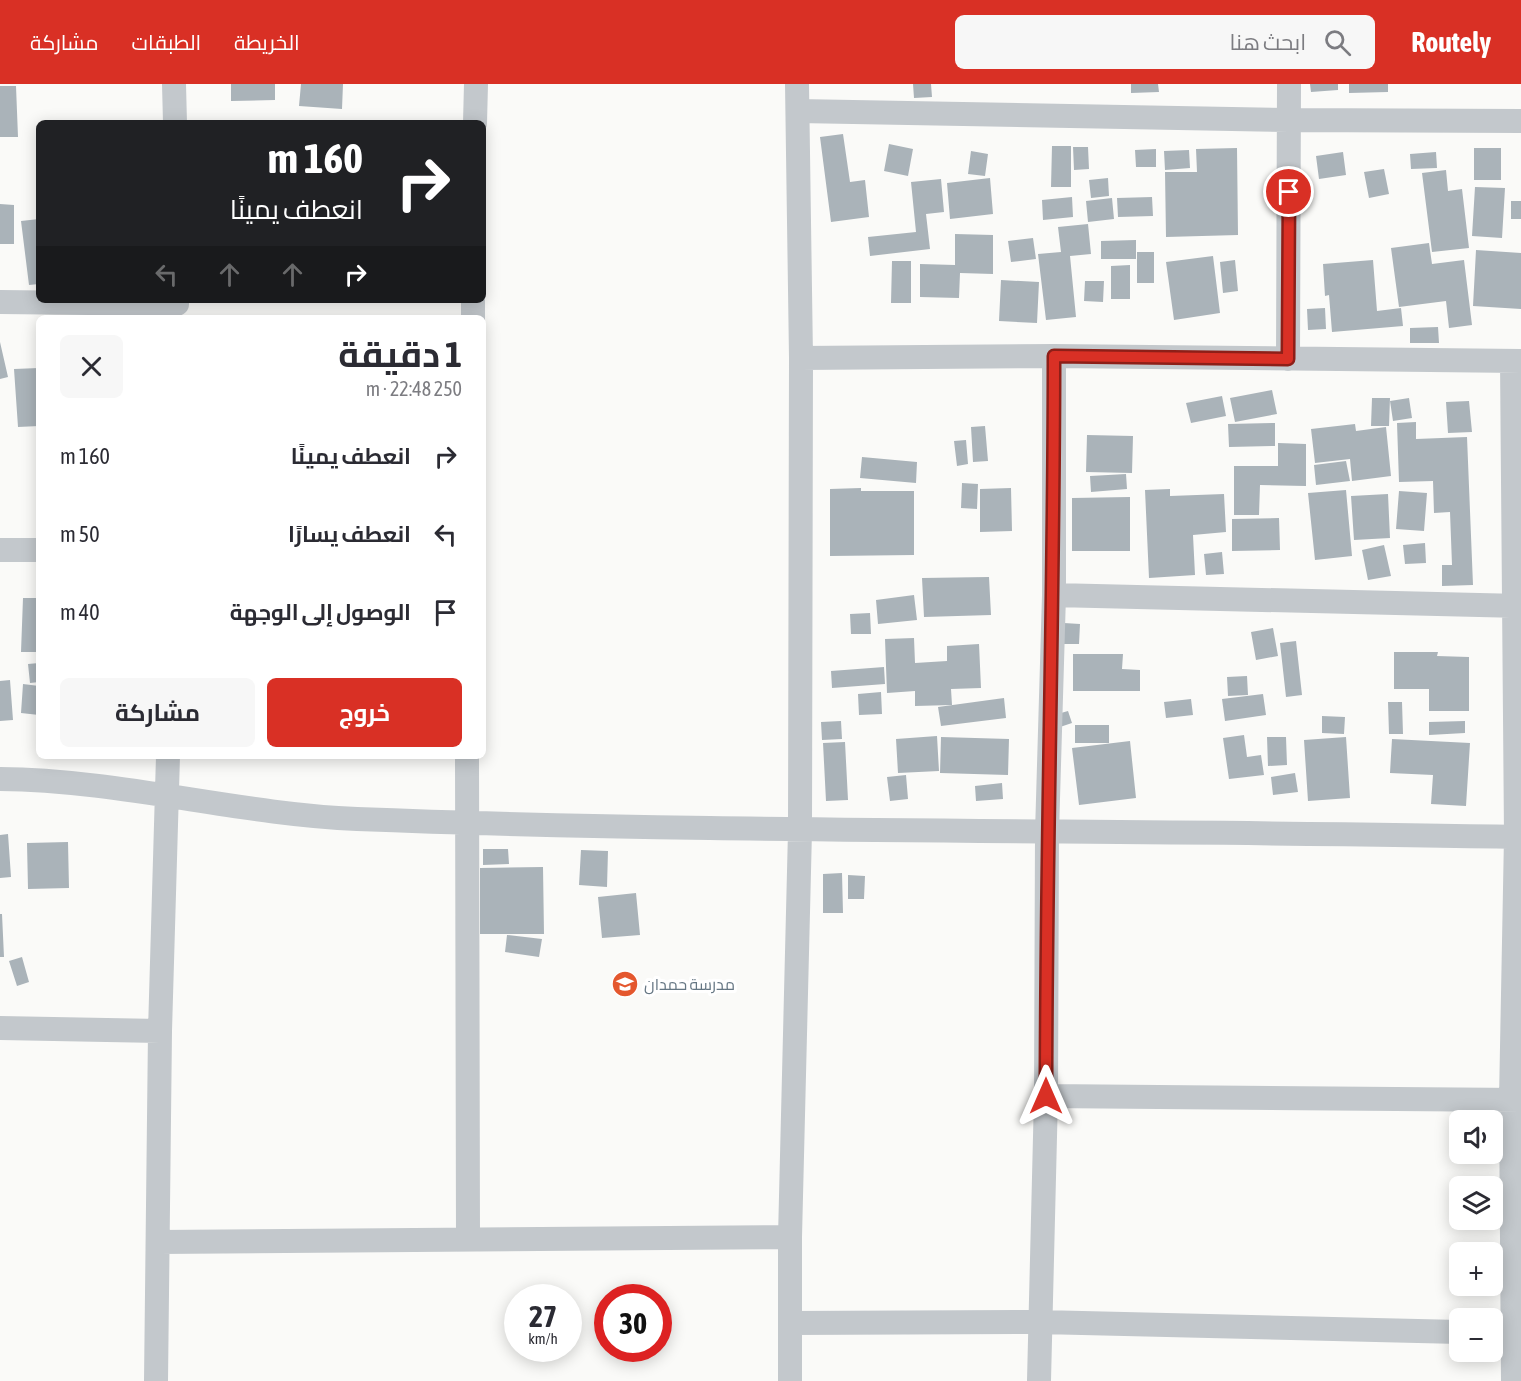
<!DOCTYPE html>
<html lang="ar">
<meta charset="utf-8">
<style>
body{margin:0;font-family:"Asap Condensed",Cairo,sans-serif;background:#f7f7f7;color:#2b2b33;direction:rtl;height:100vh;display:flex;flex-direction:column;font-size:22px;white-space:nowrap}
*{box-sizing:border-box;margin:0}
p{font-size:20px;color:#7c7c81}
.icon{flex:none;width:33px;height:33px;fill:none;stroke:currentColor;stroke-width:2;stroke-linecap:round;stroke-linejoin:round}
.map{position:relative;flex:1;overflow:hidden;direction:ltr}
.sheet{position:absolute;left:36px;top:231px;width:450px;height:444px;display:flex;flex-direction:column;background:#fff;border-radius:9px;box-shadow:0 3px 15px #0003;direction:rtl}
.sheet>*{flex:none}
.top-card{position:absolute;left:36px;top:36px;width:450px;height:183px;border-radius:9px;box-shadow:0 3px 15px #0003;direction:rtl;background:#202124;color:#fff;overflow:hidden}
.controls{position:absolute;left:1449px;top:1026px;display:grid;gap:12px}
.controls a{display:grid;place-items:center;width:54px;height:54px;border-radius:9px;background:#fff;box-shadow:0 3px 15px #0003;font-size:30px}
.speed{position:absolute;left:504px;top:1200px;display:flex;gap:12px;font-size:30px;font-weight:700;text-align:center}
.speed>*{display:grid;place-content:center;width:78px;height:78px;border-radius:50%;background:#fff;box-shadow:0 3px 15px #0003;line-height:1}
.speed small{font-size:15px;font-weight:400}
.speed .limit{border:9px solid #d22;background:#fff;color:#111}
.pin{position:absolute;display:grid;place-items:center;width:51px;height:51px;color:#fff;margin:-26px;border:3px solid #fff;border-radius:50%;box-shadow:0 2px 6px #0007}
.me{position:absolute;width:66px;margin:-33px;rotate:0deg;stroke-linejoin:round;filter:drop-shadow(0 0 4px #0008)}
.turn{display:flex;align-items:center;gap:21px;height:126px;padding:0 24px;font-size:27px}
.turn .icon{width:78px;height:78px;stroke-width:2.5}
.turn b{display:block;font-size:42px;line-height:51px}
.lanes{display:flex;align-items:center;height:57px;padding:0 24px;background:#0003;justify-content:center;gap:30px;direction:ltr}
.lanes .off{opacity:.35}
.round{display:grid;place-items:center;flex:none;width:63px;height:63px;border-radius:9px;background:#f7f7f7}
.summary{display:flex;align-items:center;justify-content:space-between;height:102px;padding:0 24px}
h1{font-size:36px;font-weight:700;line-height:45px}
.primary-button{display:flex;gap:12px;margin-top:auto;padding:12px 24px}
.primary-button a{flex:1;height:69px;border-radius:9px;background:#d93025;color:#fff;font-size:24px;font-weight:700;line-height:69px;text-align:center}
.primary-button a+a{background:#f7f7f7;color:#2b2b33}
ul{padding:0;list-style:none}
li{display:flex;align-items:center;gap:18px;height:78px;padding:0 24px}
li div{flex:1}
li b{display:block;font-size:22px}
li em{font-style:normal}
header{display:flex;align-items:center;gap:36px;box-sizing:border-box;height:84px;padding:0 30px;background:#d93025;color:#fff}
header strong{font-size:28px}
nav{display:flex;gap:33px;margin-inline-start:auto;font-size:21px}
.search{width:420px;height:54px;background:#f7f7f7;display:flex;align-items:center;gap:15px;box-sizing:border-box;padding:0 21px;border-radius:9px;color:#7c7c81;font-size:22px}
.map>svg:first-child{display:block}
</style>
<header>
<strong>Routely</strong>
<div class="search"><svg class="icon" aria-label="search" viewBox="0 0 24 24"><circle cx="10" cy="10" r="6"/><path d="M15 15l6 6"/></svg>ابحث هنا</div>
<nav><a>الخريطة</a><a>الطبقات</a><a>مشاركة</a></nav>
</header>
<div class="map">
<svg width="1521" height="1297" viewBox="0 0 1521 1297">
<rect width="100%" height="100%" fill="#fafaf8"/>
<path fill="#aab3b9" d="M231 0H275V16L231 17Z
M301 0H343L342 25 299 22Z
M913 0H931L932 13 914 14Z
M1131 0H1158L1159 8 1131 9Z
M1310 0H1338V6L1311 8Z
M1349 0H1388V8L1349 9Z
M0 2H16L18 53H0Z
M843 50 850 98 865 96 869 133 831 138 820 53Z
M889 60 913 65 908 92 884 87Z
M1052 62H1071V103H1051Z
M1073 63H1088L1089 85 1074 86Z
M1237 64 1238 151 1166 153 1165 88H1197L1196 65Z
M1474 64H1501V96H1474Z
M1156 65V83H1136L1135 66Z
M1189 66 1190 84 1165 86 1164 67Z
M971 67 988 70 985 92 968 90Z
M1343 68 1346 91 1319 95 1316 72Z
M1436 68 1437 84 1411 85 1410 70Z
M1384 85 1389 110 1369 114 1364 88Z
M1446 86 1448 107 1462 105 1469 164 1432 168 1422 89Z
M990 94 993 130 950 135 947 99Z
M1108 94 1109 112 1091 114 1089 96Z
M941 95 944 128 926 130 930 165 870 172 868 153 916 148 911 98Z
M1475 103 1505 104 1502 154 1472 152Z
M1072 113 1073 133 1043 136 1042 116Z
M1152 113 1153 132 1118 133 1117 114Z
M1112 114 1114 135 1088 138 1086 117Z
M1511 117H1521V135H1511Z
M0 120 14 121V160H0Z
M39 135V200L29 201 21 137Z
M1088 140 1091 170 1070 172 1076 233 1046 236 1038 170 1061 168 1058 143Z
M955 150 993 151V190L960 189 959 214 920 213V180L955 181Z
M1033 154 1036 175 1011 178 1008 157Z
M1136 156V175H1101V157Z
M1429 159 1432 180 1464 176 1472 241 1449 244 1446 217 1399 223 1391 164Z
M1476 166 1521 169V225L1473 222Z
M1137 168H1154V199H1137Z
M1213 172 1220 229 1174 236 1166 178Z
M1235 176 1238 207 1223 209 1220 178Z
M1373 176 1377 227 1401 224 1403 242 1332 248 1329 211 1325 212 1323 180Z
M892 177H911V219H891Z
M1130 181V215H1111V182Z
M1001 196 1039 198 1037 239 999 237Z
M1085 197H1104L1103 218 1084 217Z
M1325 224 1326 245 1308 246 1307 225Z
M1438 243 1439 259H1410V244Z
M0 258 8 293 0 295Z
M39 284V342L18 343 14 285Z
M1272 306 1277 330 1235 338 1230 314Z
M1222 312 1226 332 1191 339 1186 319Z
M1372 314H1390L1389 342H1371Z
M1409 314 1412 334 1393 337 1390 317Z
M1469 317 1472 348 1448 349 1446 318Z
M1416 338V355L1467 353 1473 501 1442 502V481H1452L1450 428 1434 429 1433 397 1399 398 1397 339Z
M1275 339V362L1229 363 1228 340Z
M1355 340 1356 347 1386 343 1391 392 1352 397 1350 375 1315 379 1311 345Z
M985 342 988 377 973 378 971 343Z
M1087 351 1133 352 1132 389 1086 388Z
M966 356 968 380 957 382 954 357Z
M1278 359 1306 360V402L1260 401 1259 431H1234V382H1278Z
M862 373 917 378 916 399 860 394Z
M1346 377 1350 397 1316 401 1314 381Z
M1126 390 1127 405 1091 408 1090 392Z
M962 399 978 400 977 425 961 424Z
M861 404V407H914V471L830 472V405Z
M1011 404 1012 447 980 448V405Z
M1170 405V412L1224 410 1226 448 1193 451 1195 491 1149 494 1145 406Z
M1346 406 1352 472 1315 476 1308 409Z
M1399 407 1427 409 1424 447 1396 445Z
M1388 410 1390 454 1354 456 1351 412Z
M1130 413V467H1072V414Z
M1279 434 1280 466 1232 467V435Z
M1425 459 1426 479 1405 480 1403 461Z
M1384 461 1391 492 1368 496 1362 466Z
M1222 468 1224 490 1206 491 1204 470Z
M989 493 991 531 924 533 922 494Z
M914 511 917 536 878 540 876 516Z
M23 514H39V568H21Z
M870 529 871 550H851L850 530Z
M1064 539 1080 540 1079 560H1063Z
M1273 544 1278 572 1256 576 1251 548Z
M914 554 915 579 947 577V562L979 560 981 604 951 605 952 621 915 622V607L887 609 885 555Z
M1296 557 1302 611 1286 613 1280 559Z
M1394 568H1438L1437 572 1469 573V627H1429V605H1394Z
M1073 570H1123L1122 585 1140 586V607H1073Z
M39 579V598L30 599 28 580Z
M884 583 885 600 832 604 831 587Z
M1247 592 1248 611 1228 612 1227 593Z
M10 596 13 636 0 637V597Z
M23 600 39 602V631L21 629Z
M881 608 882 630 859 631 858 610Z
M1263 610 1266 631 1225 637 1222 615Z
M1004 614 1006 634 941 642 938 623Z
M1191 615 1193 631 1166 634 1164 618Z
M1388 618H1402L1403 650H1389Z
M1068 627 1072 639 1051 646 1047 633Z
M1322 632 1345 633 1344 650 1322 649Z
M841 637 842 655 822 656 821 638Z
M1465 637V649L1429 651V638Z
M1075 641H1109V659H1075Z
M1244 651 1247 673 1261 671 1264 691 1229 695 1223 654Z
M937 652 939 687 898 689 896 655Z
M941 653 1009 655 1008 691 940 689Z
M1267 653H1286L1287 681 1268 682Z
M1346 653 1350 714 1308 717 1304 656Z
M1392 655 1470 659 1466 722 1431 720 1433 691 1390 689Z
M1130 657 1136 714 1079 721 1072 664Z
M845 658 848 716 826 717 823 659Z
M1295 689 1298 708 1273 711 1271 693Z
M906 691 908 715 890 717 887 693Z
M1002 699 1003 715 976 717 975 702Z
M8 750 11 793 0 794V751Z
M68 758 69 804 28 805 27 759Z
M483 765H508L509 780 483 781Z
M581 766 608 767 607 803 579 801Z
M543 783 544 850H480V784Z
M842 789 843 829H823V790Z
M848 791 865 792 864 815H848Z
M636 809 640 851 602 854 598 813Z
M0 830H2L4 873H0Z
M507 851 542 855 539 873 505 868Z
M22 873 29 898 17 902 9 877Z"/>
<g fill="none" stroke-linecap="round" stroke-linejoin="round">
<path stroke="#c3c8cc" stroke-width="24" d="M174 0 175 39
M798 27 1289 36 1521 37
M475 39 476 0
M0 218 177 220
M473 234V216
M801 274 1054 272 1521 277
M1288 275 1289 0
M1512 277 1516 752 1511 1016 1513 1297
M0 466H39
M1054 511 1521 522
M467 672 468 1154
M0 695C120 696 238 730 357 735 745 750 1133 745 1521 753
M0 944 160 947
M1046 1012 1521 1016
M159 1158 790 1153
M792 1239 1040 1238 1460 1248
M156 1297 160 947 168 672
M790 1297V1153L800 747 801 274 797 0
M1039 1297 1046 1012 1047 749 1054 511V272"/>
</g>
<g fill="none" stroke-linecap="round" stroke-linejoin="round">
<defs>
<path id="route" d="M1046 1012C1046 766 1054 519 1054 272L1288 275 1289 108"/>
</defs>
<use href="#route" stroke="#8d1f18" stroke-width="15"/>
<use href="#route" stroke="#d93025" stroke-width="10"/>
</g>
<defs>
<symbol id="school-disc" viewBox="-11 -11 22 22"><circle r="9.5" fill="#e4572e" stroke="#fff"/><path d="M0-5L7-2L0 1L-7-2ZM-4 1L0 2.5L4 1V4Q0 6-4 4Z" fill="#fff"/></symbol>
</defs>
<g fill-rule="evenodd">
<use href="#school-disc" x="610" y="885" width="30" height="30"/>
</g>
<g text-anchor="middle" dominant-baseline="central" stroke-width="6" stroke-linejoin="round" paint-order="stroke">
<g font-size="16" fill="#657683" stroke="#fff" text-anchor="start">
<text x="644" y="900">مدرسة حمدان</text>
</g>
</g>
</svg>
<div class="controls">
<a><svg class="icon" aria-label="sound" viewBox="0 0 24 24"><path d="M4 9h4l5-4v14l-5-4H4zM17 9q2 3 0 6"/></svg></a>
<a><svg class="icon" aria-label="layers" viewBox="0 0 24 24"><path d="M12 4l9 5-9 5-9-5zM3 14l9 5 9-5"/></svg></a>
<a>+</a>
<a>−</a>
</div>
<div class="speed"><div>27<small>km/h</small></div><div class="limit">30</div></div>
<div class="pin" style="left:1289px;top:108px;background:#d93025"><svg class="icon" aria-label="arrive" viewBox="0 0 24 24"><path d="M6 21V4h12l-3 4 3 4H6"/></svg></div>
<svg class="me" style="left:1046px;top:1012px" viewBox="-20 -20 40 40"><path d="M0-17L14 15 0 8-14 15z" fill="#d93025" stroke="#fff" stroke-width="4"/></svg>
<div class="top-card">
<div class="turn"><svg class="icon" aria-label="right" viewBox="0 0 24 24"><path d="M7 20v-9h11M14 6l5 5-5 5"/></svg><div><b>160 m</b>انعطف يمينًا</div></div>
<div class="lanes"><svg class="icon off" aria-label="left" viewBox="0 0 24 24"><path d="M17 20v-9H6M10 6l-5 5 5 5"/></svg><svg class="icon off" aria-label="ahead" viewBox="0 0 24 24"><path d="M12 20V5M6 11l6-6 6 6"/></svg><svg class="icon off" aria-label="ahead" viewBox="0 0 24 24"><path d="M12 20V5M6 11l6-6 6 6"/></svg><svg class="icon" aria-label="right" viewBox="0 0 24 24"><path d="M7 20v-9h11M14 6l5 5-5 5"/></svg></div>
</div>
<section class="sheet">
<div class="summary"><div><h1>1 دقيقة</h1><p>250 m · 22:48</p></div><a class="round"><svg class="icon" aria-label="close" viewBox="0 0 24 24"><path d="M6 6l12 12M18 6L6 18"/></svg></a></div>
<ul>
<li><svg class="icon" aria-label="right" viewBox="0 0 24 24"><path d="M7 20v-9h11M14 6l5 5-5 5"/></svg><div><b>انعطف يمينًا</b></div><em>160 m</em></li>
<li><svg class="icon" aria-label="left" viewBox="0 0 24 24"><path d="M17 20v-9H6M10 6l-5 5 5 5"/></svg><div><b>انعطف يسارًا</b></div><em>50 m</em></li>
<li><svg class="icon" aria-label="arrive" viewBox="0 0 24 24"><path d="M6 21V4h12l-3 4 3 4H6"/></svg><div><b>الوصول إلى الوجهة</b></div><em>40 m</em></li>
</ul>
<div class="primary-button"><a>خروج</a><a>مشاركة</a></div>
</section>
</div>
